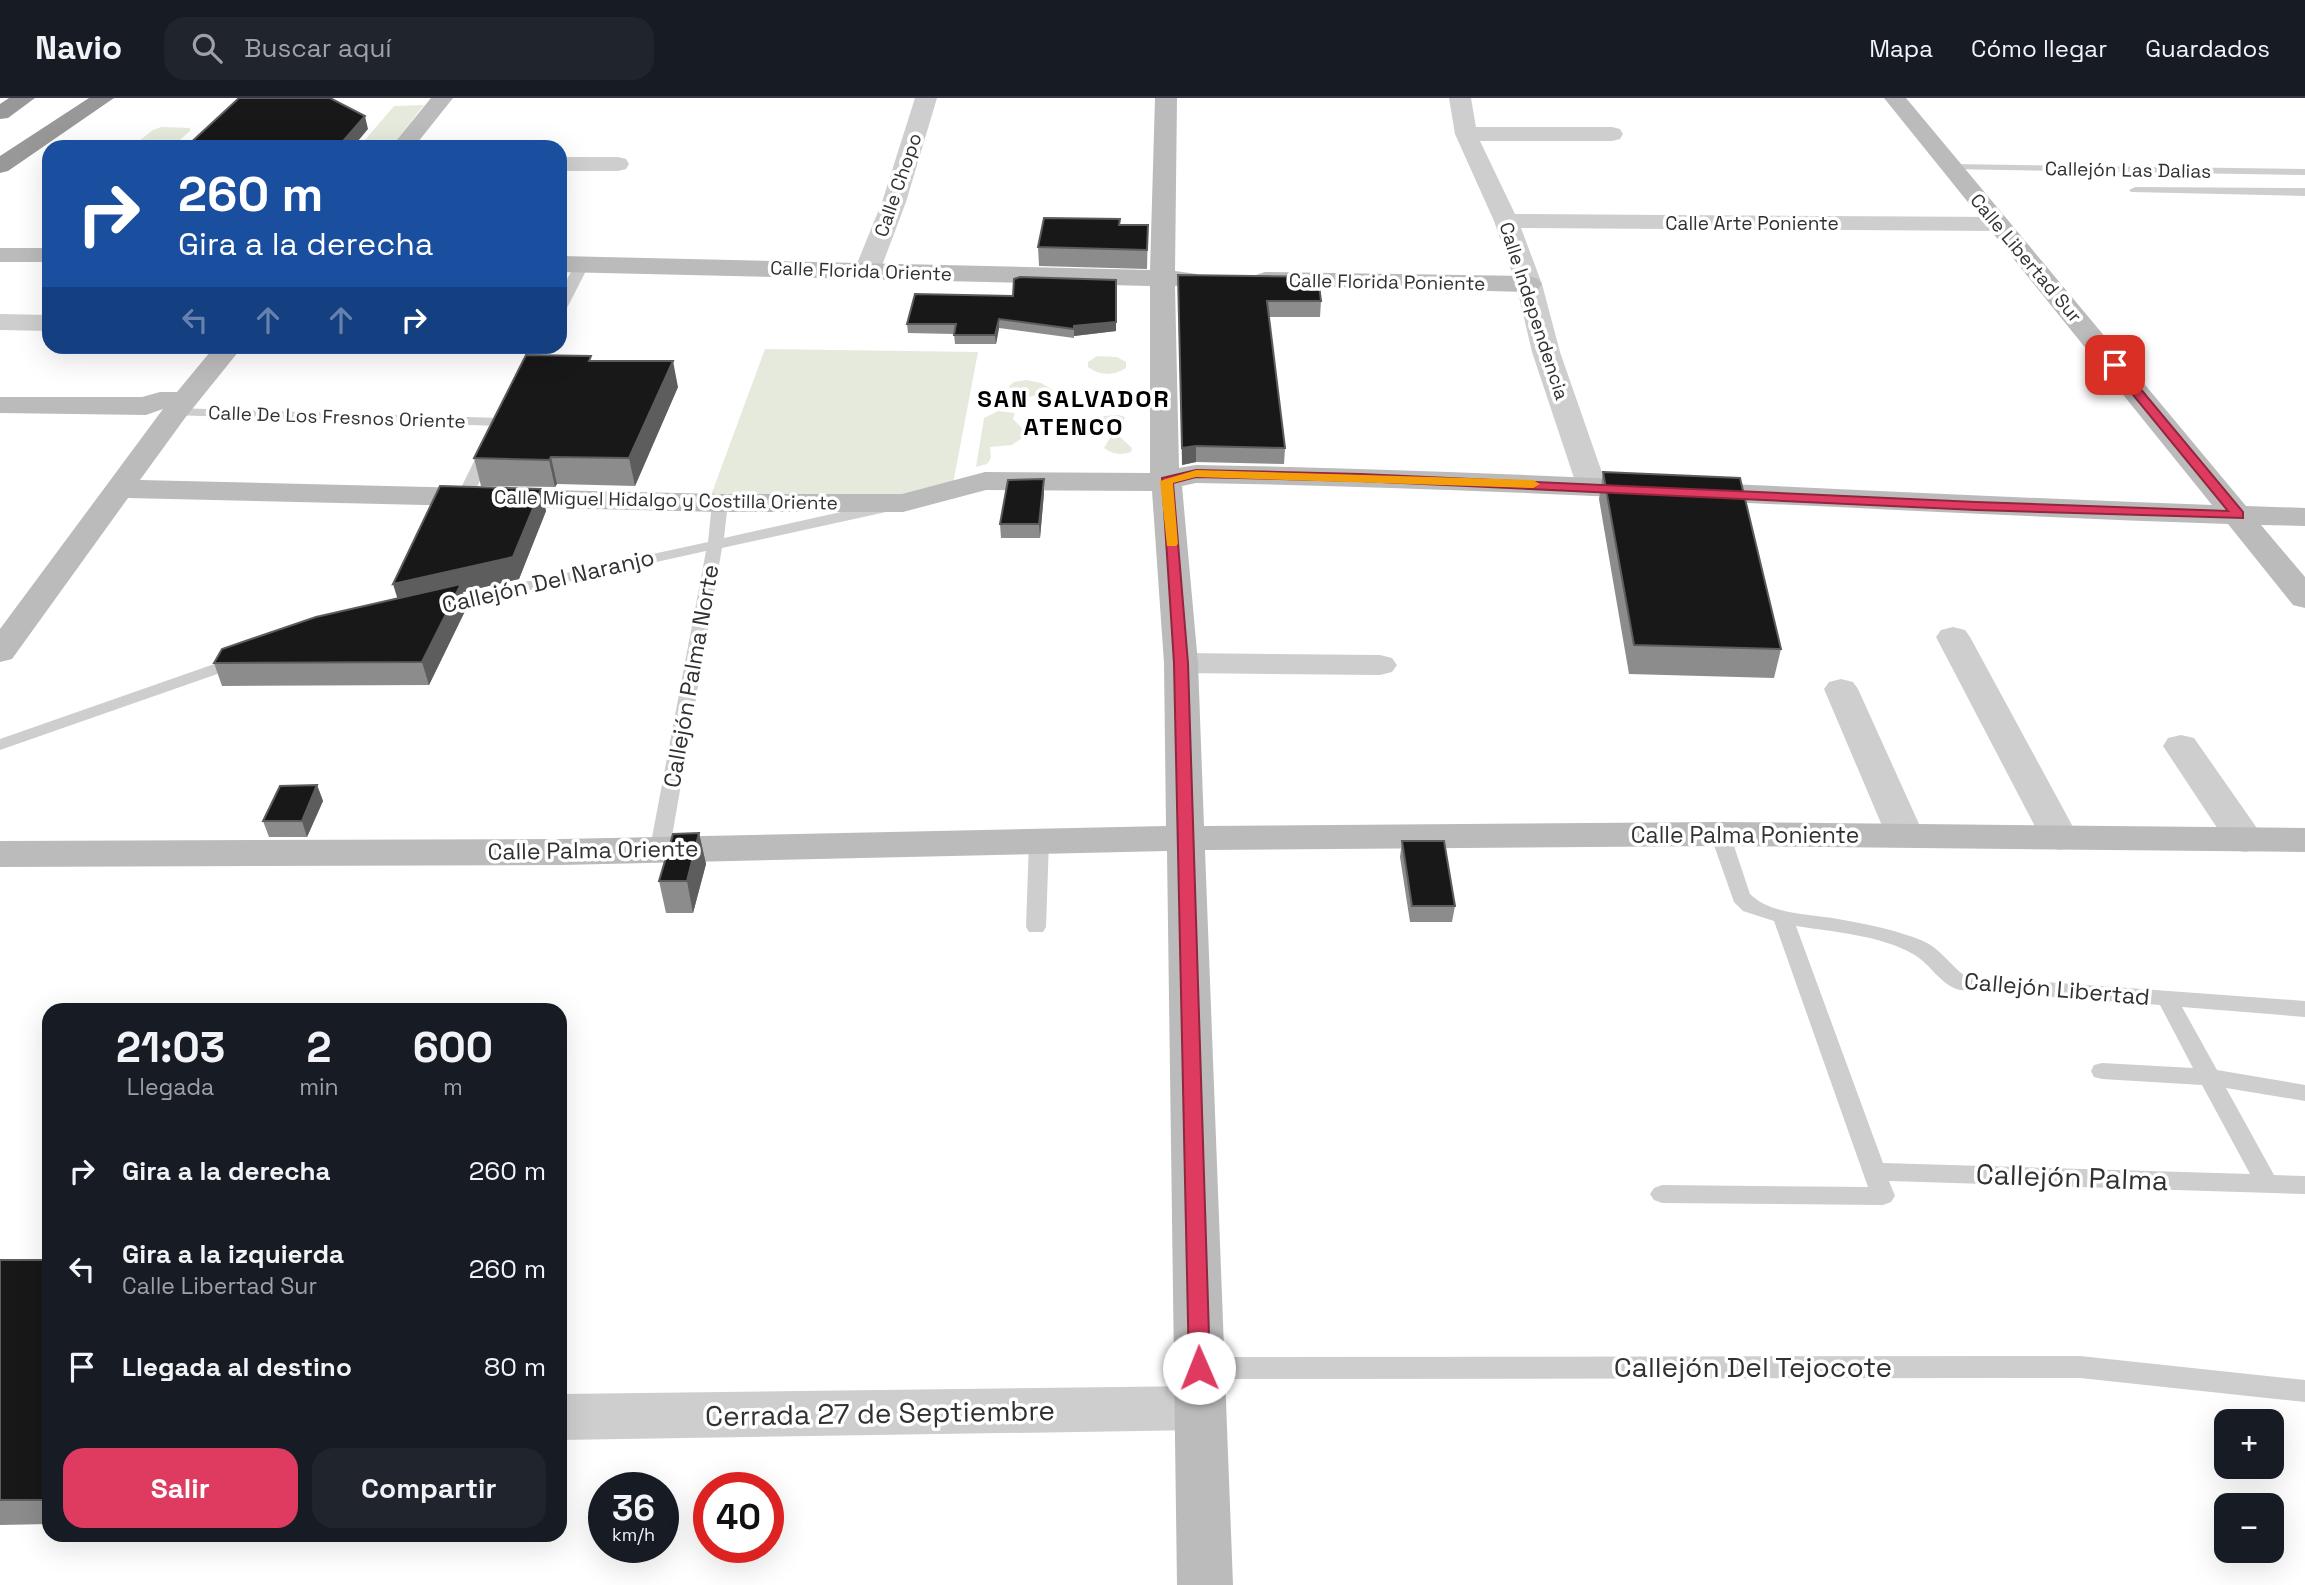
<!DOCTYPE html>
<html lang="es">
<meta charset="utf-8">
<style>
body{margin:0;font-family:"Space Grotesk",sans-serif;background:#20242c;color:#f1f3f6;height:100vh;display:flex;flex-direction:column;font-size:26px;white-space:nowrap}
*{box-sizing:border-box;margin:0}
p{font-size:23px;color:#9ea1a6}
.icon{flex:none;width:38px;height:38px;fill:none;stroke:currentColor;stroke-width:2;stroke-linecap:round;stroke-linejoin:round}
.map{position:relative;flex:1;overflow:hidden}
.sheet{position:absolute;left:42px;top:905px;width:525px;height:539px;display:flex;flex-direction:column;background:#171b24;border-radius:21px;box-shadow:0 7px 28px #0002}
.sheet>*{flex:none}
.guide{position:absolute;left:42px;top:42px;width:525px;height:214px;border-radius:21px;box-shadow:0 7px 28px #0002;background:#1a4fa0;color:#fff;overflow:hidden}
.tools{position:absolute;left:2214px;top:1311px;display:grid;gap:14px}
.tools a{display:grid;place-items:center;width:70px;height:70px;border-radius:14px;background:#171b24;box-shadow:0 7px 28px #0002;font-size:35px}
.speed{position:absolute;left:588px;top:1374px;display:flex;gap:14px;font-size:35px;font-weight:700;text-align:center}
.speed>*{display:grid;place-content:center;width:91px;height:91px;border-radius:50%;background:#171b24;box-shadow:0 7px 28px #0002;line-height:1}
.speed small{font-size:18px;font-weight:400}
.speed .limit{border:10px solid #d22;background:#fff;color:#111}
.pin{position:absolute;display:grid;place-items:center;width:60px;height:60px;color:#fff;margin:-30px;border-radius:14px;box-shadow:0 4px 10px #0006}
.me{position:absolute;width:77px;margin:-38px;rotate:359deg;stroke-linejoin:round;filter:drop-shadow(0 0 5px #0008)}
.turn{display:flex;align-items:center;gap:24px;height:147px;padding:0 21px;font-size:32px}
.turn .icon{width:91px;height:91px;stroke-width:2.5}
.turn b{display:block;font-size:49px;line-height:60px}
.lanes{display:flex;align-items:center;height:66px;padding:0 21px;background:#0003;justify-content:center;gap:35px;direction:ltr}
.lanes .off{opacity:.35}
.eta{display:flex;justify-content:space-evenly;align-items:center;height:119px;text-align:center}
.eta b{font-size:42px;font-weight:800;line-height:49px}
.action{display:flex;gap:14px;margin-top:auto;padding:14px 21px}
.action a{flex:1;height:80px;border-radius:21px;background:#df3b60;color:#fff;font-size:28px;font-weight:800;line-height:80px;text-align:center}
.action a+a{background:#20242c;color:#f1f3f6}
ul{padding:0;list-style:none}
li{display:flex;align-items:center;gap:21px;height:98px;padding:0 21px}
li div{flex:1}
li b{display:block;font-size:26px}
li em{font-style:normal}
header{display:flex;align-items:center;gap:42px;box-sizing:border-box;height:98px;padding:0 35px;background:#171b24;border-bottom:2px solid #363941}
header strong{font-size:33px}
nav{display:flex;gap:38px;margin-inline-start:auto;font-size:24px}
.search{width:490px;height:63px;background:#20242c;display:flex;align-items:center;gap:18px;box-sizing:border-box;padding:0 24px;border-radius:21px;color:#9ea1a6;font-size:26px}
.map>svg:first-child{display:block}
</style>
<header>
<strong>Navio</strong>
<div class="search"><svg class="icon" aria-label="search" viewBox="0 0 24 24"><circle cx="10" cy="10" r="6"/><path d="M15 15l6 6"/></svg>Buscar aquí</div>
<nav><a>Mapa</a><a>Cómo llegar</a><a>Guardados</a></nav>
</header>
<div class="map">
<svg width="2305" height="1487" viewBox="0 0 2305 1487">
<rect width="100%" height="100%" fill="#fff"/>
<path fill="#e6eadd" d="M424 7 391 49H359L394 8Z
M161 29 190 30V33L172 49H131L153 32Z
M765 251 978 254 953 386 901 401 710 400Z
M1097 258 1117 259 1126 264V270C1113 278 1100 278 1088 269V264Z
M1026 282 1041 285 1053 292 1029 299 1011 294 1009 288 1014 284Z
M998 313 1015 315 1013 321 1022 330V340L1012 347 990 349 991 360 987 366 976 369 984 320Z
M1119 317 1125 319 1119 338 1132 350 1131 354C1121 357 1113 357 1104 350L1110 340 1109 332 1098 325 1104 318Z"/>
<g fill="none" stroke-linecap="round" stroke-linejoin="round">
<path fill="#cecece" fill-rule="evenodd" d="M1951 66 2305 71V77L1947 71 1945 69Z
M2135 89 2305 90V98L2131 94 2129 92Z
M583 163 589 167 567 210 560 214C560 198 567 170 583 163Z
M533 248H546L528 284H518L516 281Z
M175 310 500 320 507 324 500 328 170 317V311Z
M488 345 495 349 473 398 465 403 460 401 457 398 481 349Z
M720 400 728 405 724 440 886 404 894 409 886 414 722 450 670 750 667 754H653L650 750 706 453 441 512 433 507 441 502 708 444 712 405Z
M240 557 249 562 246 566 0 652V641Z
M1720 730 1727 732 1730 736 1750 796C1771 817 1811 816 1838 821 1866 826 1897 832 1923 843 1941 851 1950 867 1965 878L2305 903V919L2182 909 2217 972 2305 987V1003L2226 990 2274 1077 2305 1078V1096L1889 1083 1895 1098 1891 1104 1883 1107 1662 1105 1654 1102 1650 1096 1654 1090 1662 1087 1868 1089 1774 823 1743 813 1734 804 1710 736 1713 732ZM1796 828C1834 834 1879 837 1913 856 1931 866 1940 887 1960 892L2160 907 2193 970 2102 965 2094 967 2091 973 2094 979 2102 981 2202 987 2250 1076 1883 1065Z
M1039 737 1046 739 1049 743 1046 829 1043 834H1029L1026 829 1029 743 1032 739Z
M2080 1258 2305 1282V1304L2080 1280 1200 1281 1191 1278 1187 1270 1191 1262 1200 1259Z"/>
<path fill="#cecece" fill-rule="evenodd" d="M915 0H937L906 104 880 173 876 178 867 181 858 178 854 173 882 104Z
M1449 0H1471L1476 29H1612L1620 31 1623 36 1620 41 1612 43H1480L1515 116 1998 119 2007 121 2010 126 2007 131 1998 133 1521 130 1542 186 1560 254 1607 389 1603 395 1592 398 1581 395 1577 389 1532 254 1516 186 1494 123 1455 36Z
M560 59H618L626 61 629 66 626 71 618 73H560Z
M0 216 49 217V233L0 232Z
M1953 529 1965 532 1970 539 2079 740 2074 749 2060 752 2046 749 2041 740 1936 539 1941 532Z
M1181 555 1380 557 1392 560 1397 567 1392 574 1380 577 1181 575 1169 572 1164 565 1169 558Z
M1841 581 1853 584 1858 591 1924 737 1919 746 1905 749 1891 746 1886 737 1824 591 1829 584Z
M2181 637 2194 640 2259 733 2264 742 2259 751 2245 754 2231 751 2163 648 2168 640Z
M1200 1288 1218 1294 1226 1310 1218 1326 1200 1332 560 1342V1296Z"/>
<path fill="#bbb" fill-rule="evenodd" d="M431 0H453L414 49H391Z
M1155 0H1177L1175 173 1197 176 1201 181 1197 186 1175 188 1179 370 1196 367C1535 373 1874 395 2212 407L1884 0H1906L2246 408 2305 410V428L2261 427 2305 479V510L2293 507 2228 426C1884 414 1540 391 1196 385L1182 388 1198 565 1204 728 1720 724 2305 730V754L1720 748 1205 752 1233 1487H1177L1167 753 562 767 0 769V743L562 741 1166 728 1164 565 1152 393 986 392 903 414H720L128 400 12 561 0 564V531L163 311 146 317 0 315V299H142L160 294H177L215 248H243L185 320 140 382 720 396H902L985 374 1150 375V188L560 174V158L1150 172Z
M0 150H49V164H0Z
M1265 174 1529 178 1538 181 1542 186 1538 191 1529 194 1256 187 1252 182 1256 177Z"/>
<path fill="#989898" fill-rule="evenodd" d="M9 0H35L8 20 0 21V6Z
M89 0H114L8 73 0 75V58Z"/>
</g>
<path fill="#8c8c8c" d="M1120 121V127H1148L1147 171 1039 168 1038 149Z
M1178 193 1321 203 1320 219H1269L1285 350 1284 366 1196 364 1182 367Z
M915 196 1116 233 1074 238V240L999 230 996 246H955L954 236 908 235 907 226Z
M592 263 678 289 635 388 557 386 555 389 481 388 474 360Z
M1603 374 1781 551 1774 580 1629 576 1599 401Z
M1044 381V395L1040 440H1001L1000 426Z
M541 391 546 413 519 481 463 494 467 509 429 587 222 588 214 565 398 500Z
M317 687 323 703 307 739H269L263 723Z
M699 735 706 766 693 815H666L659 783Z
M1402 743 1455 808 1452 824H1410L1400 759Z
M0 1162H49V1426L0 1427Z"/>
<path fill="#5d5d5d" d="M365 18 368 31 353 49H338Z
M1116 182V233L1074 238V228Z
M999 221V230L996 246 995 237Z
M673 263 678 289 635 388 629 360Z
M1196 348V364L1182 367V350Z
M551 359 557 386 555 389 549 362Z
M1044 381V395L1040 440 1039 426Z
M541 391 546 413 519 481 463 494 467 509 429 587 422 564 400 509 393 486Z
M317 687 323 703 307 739 302 723Z
M699 735 706 766 693 815 687 783Z"/>
<path fill="#181818" stroke="#5d5d5d" stroke-width="2" d="M239 0H330L365 18 338 49H186Z
M1044 120 1120 121 1119 127H1148L1147 152 1038 149Z
M1178 177 1318 179 1321 203H1267L1285 350 1196 348 1182 350Z
M1020 179 1116 182V224L1074 228V231L999 221 995 237H954L956 226H907L915 196 1013 198 1014 181Z
M526 257 591 258 589 263H673L629 360 551 359 549 362 474 360Z
M1603 374 1740 380 1781 551 1634 547Z
M1044 381 1039 426H1000L1008 382Z
M440 388 541 391 513 459 393 486Z
M461 486 422 564 214 565 222 551 316 519Z
M317 687 302 723H263L280 688Z
M699 735 687 783H659L673 736Z
M1402 743H1444L1455 808H1412Z
M0 1162H49V1402H0Z"/>
<path fill="#df3b60" stroke="#91263e" stroke-width="2" d="M2111 265H2119L2243 414V420L1976 412 1360 383 1196 379 1173 385 1188 565 1210 1270 1207 1276 1199 1279 1192 1276 1189 1270 1174 565 1162 380 1196 372 1360 376 1976 404 2228 413 2111 270Z"/>
<path fill="#f59e0b" d="M1196 372 1533 382 1540 386 1533 390 1196 379 1173 385 1178 446 1176 448H1167L1160 383Z"/>
<g text-anchor="middle" dominant-baseline="central" stroke-width="7" stroke-linejoin="round" paint-order="stroke">
<g font-size="19" fill="#313131" stroke="#fff">
<text transform="translate(2128 72) rotate(1)">Callejón Las Dalias</text>
<text transform="translate(898 87) rotate(-71)">Calle Chopo</text>
<text x="1752" y="125">Calle Arte Poniente</text>
<text transform="translate(2026 160) rotate(50)">Calle Libertad Sur</text>
<text transform="translate(861 173) rotate(2)">Calle Florida Oriente</text>
<text transform="translate(1387 184) rotate(1)">Calle Florida Poniente</text>
<text transform="translate(1534 213) rotate(72)">Calle Independencia</text>
<text transform="translate(337 319) rotate(2)">Calle De Los Fresnos Oriente</text>
<text transform="translate(666 402) rotate(1)">Calle Miguel Hidalgo y Costilla Oriente</text>
</g>
<g font-size="23" fill="#313131" stroke="#fff">
<text transform="translate(548 483) rotate(-13)">Callejón Del Naranjo</text>
<text transform="translate(691 578) rotate(-80)">Callejón Palma Norte</text>
<text x="1745" y="737">Calle Palma Poniente</text>
<text transform="translate(593 752) rotate(-1)">Calle Palma Oriente</text>
<text transform="translate(2057 891) rotate(5)">Callejón Libertad</text>
</g>
<g font-size="24" font-weight="bold" letter-spacing="2" fill="#000" stroke="#fff">
<text x="1074" y="300">SAN SALVADOR<tspan x="1074" dy="28">ATENCO</tspan></text>
</g>
<g font-size="28" fill="#313131" stroke="#fff">
<text transform="translate(2072 1079) rotate(2)">Callejón Palma</text>
<text x="1753" y="1269">Callejón Del Tejocote</text>
<text transform="translate(880 1315) rotate(-1)">Cerrada 27 de Septiembre</text>
</g>
</g>
</svg>
<div class="tools">
<a>+</a>
<a>−</a>
</div>
<div class="speed"><div>36<small>km/h</small></div><div class="limit">40</div></div>
<div class="pin" style="left:2115px;top:267px;background:#d93025"><svg class="icon" aria-label="arrive" viewBox="0 0 24 24"><path d="M6 21V4h12l-3 4 3 4H6"/></svg></div>
<svg class="me" style="left:1199px;top:1270px" viewBox="-20 -20 40 40"><circle r="19" fill="#fff"/><path d="M0-13L10 11 0 6-10 11z" fill="#df3b60"/></svg>
<div class="guide">
<div class="turn"><svg class="icon" aria-label="right" viewBox="0 0 24 24"><path d="M7 20v-9h11M14 6l5 5-5 5"/></svg><div><b>260 m</b>Gira a la derecha</div></div>
<div class="lanes"><svg class="icon off" aria-label="left" viewBox="0 0 24 24"><path d="M17 20v-9H6M10 6l-5 5 5 5"/></svg><svg class="icon off" aria-label="ahead" viewBox="0 0 24 24"><path d="M12 20V5M6 11l6-6 6 6"/></svg><svg class="icon off" aria-label="ahead" viewBox="0 0 24 24"><path d="M12 20V5M6 11l6-6 6 6"/></svg><svg class="icon" aria-label="right" viewBox="0 0 24 24"><path d="M7 20v-9h11M14 6l5 5-5 5"/></svg></div>
</div>
<section class="sheet">
<div class="eta">
<div><b>21:03</b><p>Llegada</p></div>
<div><b>2</b><p>min</p></div>
<div><b>600</b><p>m</p></div>
</div>
<ul>
<li><svg class="icon" aria-label="right" viewBox="0 0 24 24"><path d="M7 20v-9h11M14 6l5 5-5 5"/></svg><div><b>Gira a la derecha</b></div><em>260 m</em></li>
<li><svg class="icon" aria-label="left" viewBox="0 0 24 24"><path d="M17 20v-9H6M10 6l-5 5 5 5"/></svg><div><b>Gira a la izquierda</b><p>Calle Libertad Sur</p></div><em>260 m</em></li>
<li><svg class="icon" aria-label="arrive" viewBox="0 0 24 24"><path d="M6 21V4h12l-3 4 3 4H6"/></svg><div><b>Llegada al destino</b></div><em>80 m</em></li>
</ul>
<div class="action"><a>Salir</a><a>Compartir</a></div>
</section>
</div>
